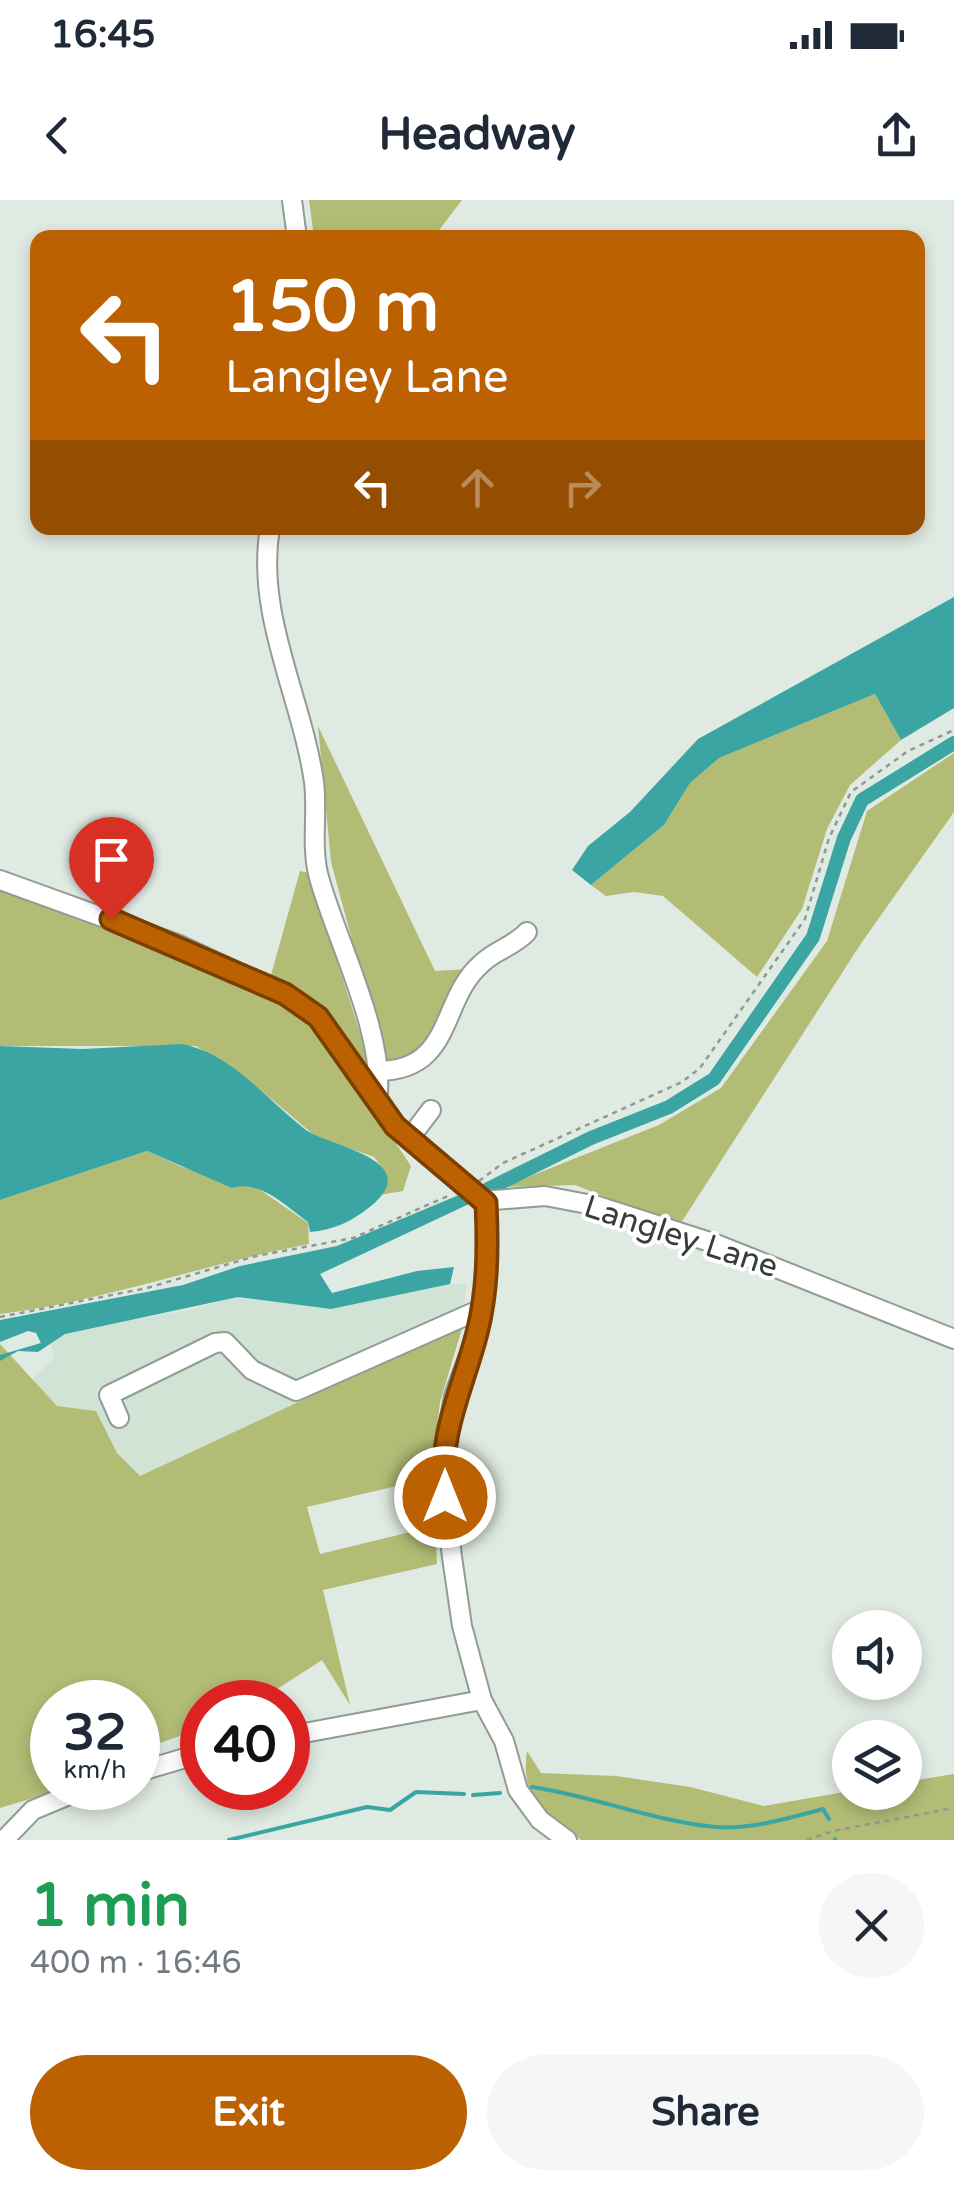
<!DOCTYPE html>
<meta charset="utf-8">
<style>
body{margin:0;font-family:"Varela Round",sans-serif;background:#f6f6f7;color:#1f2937;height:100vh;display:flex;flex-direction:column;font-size:38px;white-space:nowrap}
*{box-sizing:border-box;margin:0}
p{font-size:32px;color:#747a83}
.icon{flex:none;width:55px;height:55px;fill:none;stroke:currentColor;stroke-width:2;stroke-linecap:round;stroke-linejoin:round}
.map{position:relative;height:1640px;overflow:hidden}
.drawer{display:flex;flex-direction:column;background:#fff;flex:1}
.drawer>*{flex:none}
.hud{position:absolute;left:30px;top:30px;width:895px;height:305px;border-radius:20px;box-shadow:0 5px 15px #0003;background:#bb6102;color:#fff;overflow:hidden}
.controls{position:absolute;left:832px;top:1410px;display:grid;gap:20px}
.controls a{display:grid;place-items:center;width:90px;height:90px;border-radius:50%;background:#fff;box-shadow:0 5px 15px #0003;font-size:50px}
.speed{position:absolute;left:30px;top:1480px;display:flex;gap:20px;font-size:50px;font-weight:700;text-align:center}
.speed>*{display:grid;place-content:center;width:130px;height:130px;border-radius:50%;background:#fff;box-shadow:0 5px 15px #0003;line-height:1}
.speed small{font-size:25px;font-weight:400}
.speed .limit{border:15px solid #d22;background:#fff;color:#111}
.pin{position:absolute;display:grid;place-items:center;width:85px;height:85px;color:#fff;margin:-102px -42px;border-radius:50% 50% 50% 0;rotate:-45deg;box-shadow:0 0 10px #0007}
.pin .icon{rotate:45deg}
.me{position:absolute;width:110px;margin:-55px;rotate:0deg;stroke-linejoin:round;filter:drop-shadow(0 0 8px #0008)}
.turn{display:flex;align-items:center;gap:35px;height:210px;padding:0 30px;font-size:45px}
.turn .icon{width:130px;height:130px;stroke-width:2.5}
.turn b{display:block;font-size:70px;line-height:85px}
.lanes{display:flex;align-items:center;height:95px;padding:0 30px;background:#0003;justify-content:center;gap:50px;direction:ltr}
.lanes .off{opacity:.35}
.round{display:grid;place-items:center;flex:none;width:105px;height:105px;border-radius:52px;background:#f6f6f7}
.summary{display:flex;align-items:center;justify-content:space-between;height:170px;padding:0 30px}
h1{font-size:60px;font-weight:700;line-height:75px;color:#1e9e55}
.primary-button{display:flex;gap:20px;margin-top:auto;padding:20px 30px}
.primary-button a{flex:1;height:115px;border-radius:60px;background:#bb6102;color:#fff;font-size:40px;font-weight:700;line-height:115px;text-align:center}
.primary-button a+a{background:#f6f6f7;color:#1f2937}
.status{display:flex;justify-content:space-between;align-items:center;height:70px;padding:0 50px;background:#fff;direction:ltr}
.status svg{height:28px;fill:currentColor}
header{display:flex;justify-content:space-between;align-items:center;height:130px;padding:0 30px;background:#fff;font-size:45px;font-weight:700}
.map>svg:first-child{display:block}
</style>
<div class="status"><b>16:45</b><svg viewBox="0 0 49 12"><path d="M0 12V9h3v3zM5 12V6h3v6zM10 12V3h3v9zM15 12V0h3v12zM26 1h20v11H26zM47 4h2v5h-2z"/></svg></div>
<header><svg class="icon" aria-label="back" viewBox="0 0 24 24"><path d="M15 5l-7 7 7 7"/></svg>Headway<svg class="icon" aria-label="share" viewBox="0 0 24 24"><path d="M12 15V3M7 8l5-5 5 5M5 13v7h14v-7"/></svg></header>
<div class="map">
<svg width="954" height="1640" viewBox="0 0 954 1640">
<rect width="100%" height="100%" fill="#dfeae2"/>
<path fill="#d0e3d5" d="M450 1084H466L463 1125 140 1276 117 1253 96 1211 57 1206 32 1180 54 1158 51 1144 65 1134 97 1125 189 1110 238 1096 331 1109Z"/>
<path fill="#b2bc75" d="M309 0H462L433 38 314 37Z
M875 494 901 540 850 585 827 629 802 709 757 777 663 696 634 692 606 696 591 685 664 625 690 583 719 558Z
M318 526 435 771 469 769 458 822 414 857 386 866 331 662Z
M954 553V612L862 742 679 1026 575 985 503 987 659 925 721 888 827 741 867 611Z
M300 671 309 673 367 855 366 873 308 799 271 775Z
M0 691 158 744 268 792 319 828 411 966 403 991 380 995 385 984 384 970 374 957 315 936 255 885 196 846H0Z
M147 951 182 967 256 987 308 1023 309 1044C205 1064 105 1101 0 1114V1000Z
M463 1125 440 1202 431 1278 307 1307 320 1354 435 1326 437 1364 323 1390 350 1505 322 1460 257 1502H202V1528L160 1543 140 1544 138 1502H52V1588H66L0 1608V1144L57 1206 96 1211 117 1253 140 1276Z
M527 1551 541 1573 616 1576 690 1587 764 1606 850 1591 905 1592V1582L954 1574V1640H581C545 1610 520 1602 527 1551Z"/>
<path fill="#3ba5a4" d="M954 397V508L901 540 875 494 719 558 690 583 664 625 591 685 572 670 588 646 630 612 698 539Z
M181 844C232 853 267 900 306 930 327 946 427 959 371 1006 351 1022 334 1030 310 1032L308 1022C287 1007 260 979 232 988L147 951 0 1000V846L83 849Z
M522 979 320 1074 332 1093 417 1071 454 1067 450 1084 331 1109 238 1097 65 1134 38 1152 18 1151 0 1161V1155L41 1143 36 1133 28 1131 0 1142V1120L183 1085 240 1066 337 1046 490 982Z"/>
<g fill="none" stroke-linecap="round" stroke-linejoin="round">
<path stroke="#3ba5a4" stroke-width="4" d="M532 1587C593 1596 653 1621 715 1627 751 1630 788 1618 823 1609L829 1619
M473 1595 500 1593
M835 1639V1640
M229 1640 367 1607 390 1610 416 1592 464 1594"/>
<path stroke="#3ba5a4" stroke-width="14" d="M488 989 591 938 669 907 714 879 813 737 844 638 862 600 954 543"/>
<defs>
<path id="minor" d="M292 0 297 38
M270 328C255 414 302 498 314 582 318 615 310 649 320 681 338 744 387 838 377 902
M0 680 177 744 285 794 318 817 395 926 462 983
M377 871C454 871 439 801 481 764 495 750 513 747 527 732
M409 939 431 910
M481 1001 545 996 598 1006 716 1044 954 1139
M486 1003V1083L477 1134 454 1196 442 1267 452 1357 462 1426 482 1500 504 1541 518 1590 540 1620 567 1640
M119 1218 109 1195 215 1143 225 1142 252 1170 296 1191 481 1109
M288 1536 482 1500
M138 1572 202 1553
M4 1640 33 1610 86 1588"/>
</defs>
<use href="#minor" stroke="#919c94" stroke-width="22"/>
<path stroke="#909892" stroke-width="2.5" stroke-dasharray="5 5" stroke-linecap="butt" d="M479 981 503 963 682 882 700 868 805 719 829 638 851 592 908 551 954 530
M0 1117 147 1088 256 1056 353 1038 450 995
M807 1640 833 1631 954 1608"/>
<use href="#minor" stroke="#fff" stroke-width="18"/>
<defs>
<path id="minor-bridge" d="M462 983 481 1001"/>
</defs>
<use href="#minor-bridge" stroke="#919c94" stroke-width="22" stroke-linecap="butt"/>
<use href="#minor-bridge" stroke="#fff" stroke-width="18"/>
</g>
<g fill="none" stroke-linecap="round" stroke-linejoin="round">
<defs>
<path id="route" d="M111 719 285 794 318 817 395 926 486 1003C488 1047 488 1090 477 1133 462 1191 438 1233 445 1297"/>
</defs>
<use href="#route" stroke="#7a3f01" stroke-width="25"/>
<use href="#route" stroke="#bb6102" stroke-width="18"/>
</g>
<g text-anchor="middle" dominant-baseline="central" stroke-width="8" stroke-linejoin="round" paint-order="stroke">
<g font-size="32" fill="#383d39" stroke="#fff">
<text transform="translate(681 1037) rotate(18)">Langley Lane</text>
</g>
</g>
</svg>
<div class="controls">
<a><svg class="icon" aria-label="sound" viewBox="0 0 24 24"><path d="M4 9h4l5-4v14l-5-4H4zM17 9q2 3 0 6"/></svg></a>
<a><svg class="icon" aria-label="layers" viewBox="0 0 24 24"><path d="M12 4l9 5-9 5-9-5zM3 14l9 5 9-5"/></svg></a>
</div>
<div class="speed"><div>32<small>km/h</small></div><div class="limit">40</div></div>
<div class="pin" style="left:111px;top:719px;background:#d93025"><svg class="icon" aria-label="arrive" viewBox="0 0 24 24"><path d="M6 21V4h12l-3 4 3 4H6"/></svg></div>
<svg class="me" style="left:445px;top:1297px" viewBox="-20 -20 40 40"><circle r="17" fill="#bb6102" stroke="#fff" stroke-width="3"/><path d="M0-11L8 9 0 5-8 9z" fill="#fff"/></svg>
<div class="hud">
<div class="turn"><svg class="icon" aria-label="left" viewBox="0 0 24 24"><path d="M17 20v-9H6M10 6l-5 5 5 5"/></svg><div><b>150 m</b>Langley Lane</div></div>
<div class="lanes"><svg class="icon" aria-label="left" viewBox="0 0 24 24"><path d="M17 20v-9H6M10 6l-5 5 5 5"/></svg><svg class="icon off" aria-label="ahead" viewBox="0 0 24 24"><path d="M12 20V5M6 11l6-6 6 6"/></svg><svg class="icon off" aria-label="right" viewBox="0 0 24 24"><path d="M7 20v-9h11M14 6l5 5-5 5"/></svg></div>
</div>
</div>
<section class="drawer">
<div class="summary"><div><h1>1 min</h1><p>400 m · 16:46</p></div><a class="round"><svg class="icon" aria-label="close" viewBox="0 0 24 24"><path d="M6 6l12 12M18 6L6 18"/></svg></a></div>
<div class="primary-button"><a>Exit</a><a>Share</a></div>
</section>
